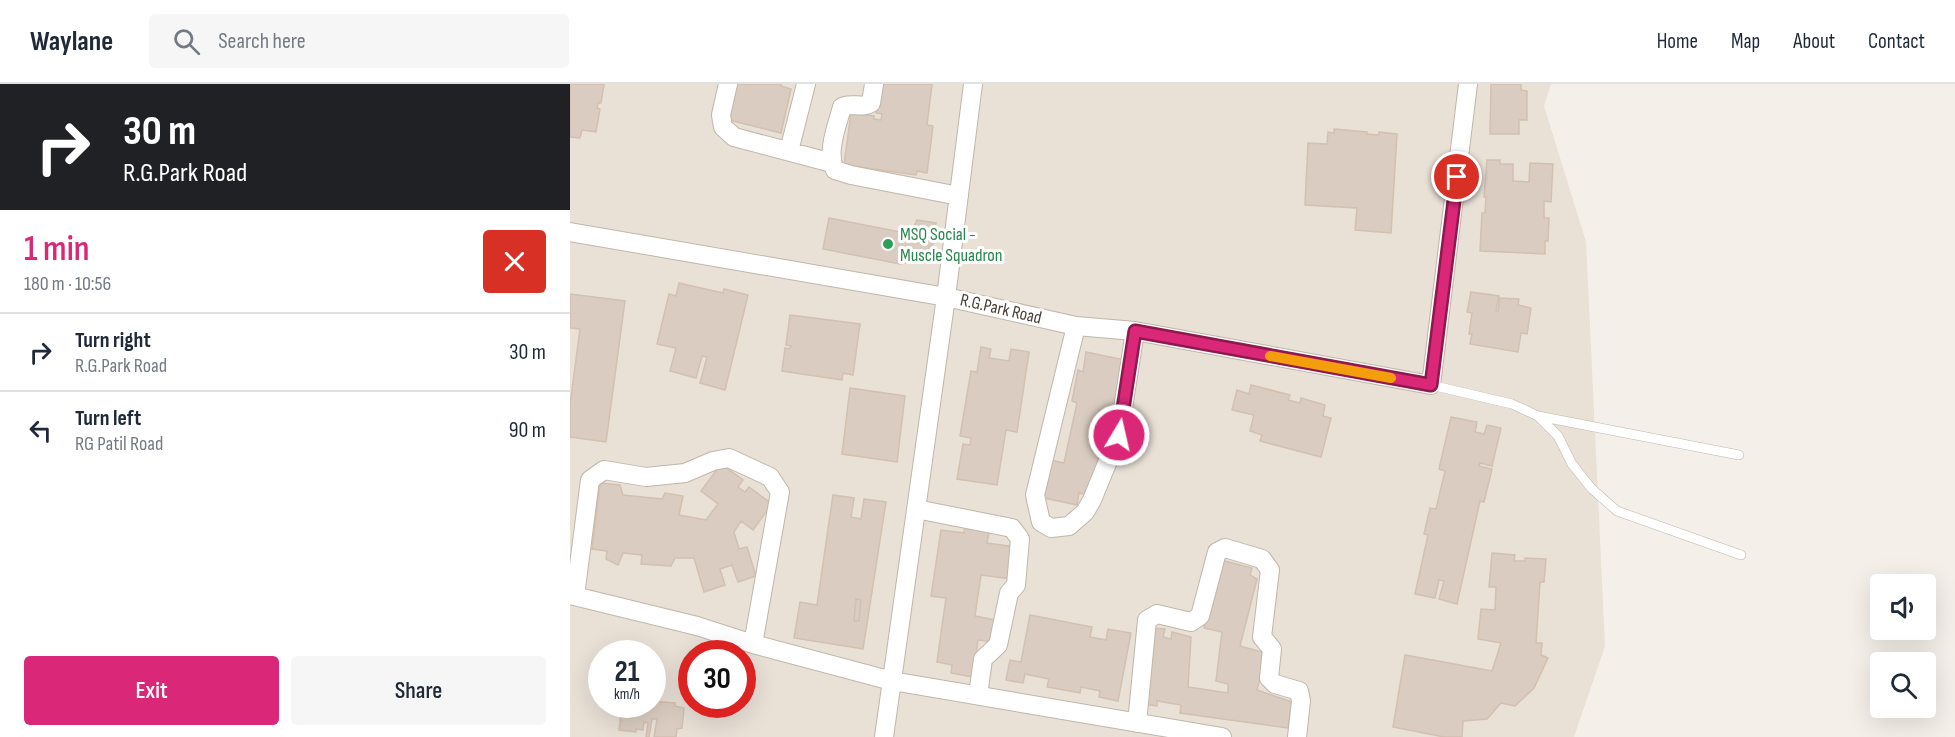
<!DOCTYPE html>
<meta charset="utf-8">
<style>
body{margin:0;font-family:"Sofia Sans Condensed",sans-serif;background:#f6f6f7;color:#1f2937;height:100vh;display:flex;flex-direction:column;font-size:22px;white-space:nowrap}
*{box-sizing:border-box;margin:0}
p{font-size:20px;color:#747a83}
.icon{flex:none;width:33px;height:33px;fill:none;stroke:currentColor;stroke-width:2;stroke-linecap:round;stroke-linejoin:round}
.map{position:relative;flex:1;overflow:hidden}
.drawer{display:flex;flex-direction:column;background:#fff;width:570px}
.drawer>*{flex:none}
.guide{background:#202124;color:#fff;overflow:hidden}
.buttons{position:absolute;left:1300px;top:490px;display:grid;gap:12px}
.buttons a{display:grid;place-items:center;width:66px;height:66px;border-radius:6px;background:#fff;box-shadow:0 6px 24px #0002;font-size:30px}
.speed{position:absolute;left:18px;top:556px;display:flex;gap:12px;font-size:30px;font-weight:700;text-align:center}
.speed>*{display:grid;place-content:center;width:78px;height:78px;border-radius:50%;background:#fff;box-shadow:0 6px 24px #0002;line-height:1}
.speed small{font-size:15px;font-weight:400}
.speed .limit{border:9px solid #d22;background:#fff;color:#111}
.pin{position:absolute;display:grid;place-items:center;width:51px;height:51px;color:#fff;margin:-26px;border:3px solid #fff;border-radius:50%;box-shadow:0 2px 6px #0007}
.me{position:absolute;width:66px;margin:-33px;rotate:9deg;stroke-linejoin:round;filter:drop-shadow(0 0 4px #0008)}
.turn{display:flex;align-items:center;gap:21px;height:126px;padding:0 24px;font-size:27px}
.turn .icon{width:78px;height:78px;stroke-width:2.5}
.turn b{display:block;font-size:42px;line-height:51px}
.round{display:grid;place-items:center;flex:none;width:63px;height:63px;border-radius:6px;background:#f6f6f7}
.head{display:flex;align-items:center;justify-content:space-between;height:102px;padding:0 24px}
h1{font-size:36px;font-weight:600;line-height:45px;color:#db2777}
.button{display:flex;gap:12px;margin-top:auto;padding:12px 24px}
.button a{flex:1;height:69px;border-radius:6px;background:#db2777;color:#fff;font-size:24px;font-weight:600;line-height:69px;text-align:center}
.button a+a{background:#f6f6f7;color:#1f2937}
ul{padding:0;list-style:none}
li{display:flex;align-items:center;gap:18px;height:78px;padding:0 24px;border-top:2px solid #e0e1e3}
li div{flex:1}
li b{display:block;font-size:22px}
li em{font-style:normal}
header{display:flex;align-items:center;gap:36px;box-sizing:border-box;height:84px;padding:0 30px;background:#fff;border-bottom:2px solid #e0e1e3}
header strong{font-size:28px}
nav{display:flex;gap:33px;margin-inline-start:auto;font-size:21px}
.search{width:420px;height:54px;background:#f6f6f7;display:flex;align-items:center;gap:15px;box-sizing:border-box;padding:0 21px;border-radius:6px;color:#747a83;font-size:22px}
main{display:flex;flex:1;min-height:0}
.map>svg:first-child{display:block}
</style>
<header>
<strong>Waylane</strong>
<div class="search"><svg class="icon" aria-label="search" viewBox="0 0 24 24"><circle cx="10" cy="10" r="6"/><path d="M15 15l6 6"/></svg>Search here</div>
<nav><a>Home</a><a>Map</a><a>About</a><a>Contact</a></nav>
</header>
<main>
<section class="drawer">
<div class="guide">
<div class="turn"><svg class="icon" aria-label="right" viewBox="0 0 24 24"><path d="M7 20v-9h11M14 6l5 5-5 5"/></svg><div><b>30 m</b>R.G.Park Road</div></div>
</div>
<div class="head"><div><h1>1 min</h1><p>180 m · 10:56</p></div><a class="round" style="background:#d93025;color:#fff"><svg class="icon" aria-label="close" viewBox="0 0 24 24"><path d="M6 6l12 12M18 6L6 18"/></svg></a></div>
<ul>
<li><svg class="icon" aria-label="right" viewBox="0 0 24 24"><path d="M7 20v-9h11M14 6l5 5-5 5"/></svg><div><b>Turn right</b><p>R.G.Park Road</p></div><em>30 m</em></li>
<li><svg class="icon" aria-label="left" viewBox="0 0 24 24"><path d="M17 20v-9H6M10 6l-5 5 5 5"/></svg><div><b>Turn left</b><p>RG Patil Road</p></div><em>90 m</em></li>
</ul>
<div class="button"><a>Exit</a><a>Share</a></div>
</section>
<div class="map">
<svg width="1385" height="653" viewBox="0 0 1385 653">
<rect width="100%" height="100%" fill="#f4efe8"/>
<path fill="#e9e0d6" fill-rule="evenodd" d="M0 0H981L974 22 1016 158 1035 562 1004 653H0ZM32 570H82V621H32ZM122 570H172V621H122Z"/>
<path fill="#daccc0" stroke="#d2c0b0" stroke-width="1.5" d="M0 0H34L31 19H28L27 24 30 25 26 48 12 46 10 54 0 53Z
M167 0H211V2L221 5 211 49 159 36Z
M310 0H362L357 41 363 42 357 89 347 87 346 91 274 81 281 29 304 32V35L311 36 312 30 306 29Z
M921 0H951V6L957 7V36H949V50H920Z
M764 45 797 48V50L809 51V48L827 50 821 149 785 146 787 124 735 121 738 59 757 60 758 48 764 49Z
M917 76H930V80H943V97L959 98 960 79 983 80 981 118 974 117V134H979L978 157H975V170L910 167 912 129H915L916 113H914Z
M259 134 340 150 347 136 366 139 364 159 347 176 330 180 253 165Z
M109 199 153 209 154 205 178 211 155 306 130 299 137 273 132 272 126 294 100 287 106 264 87 260 99 210 106 212Z
M901 208 929 212 926 226 928 227 930 214 949 215 948 221 961 224 957 250 951 249 948 268 900 260 902 250H899L902 229 897 228Z
M0 210 55 217 36 358 0 353V321L10 245 0 244Z
M220 231 290 240 283 291 273 289 272 296 212 287 215 264 220 265 221 262 216 261Z
M411 263 421 265 419 274 439 277 441 265 459 268 447 348 436 346 427 401 387 395 393 360 400 361 401 354 390 352 401 287 407 288Z
M516 268 555 276 548 336 534 333 535 327 529 326 523 353 533 355 521 412 509 409 507 421 469 413 480 376 494 379 507 319 502 317 508 286 513 288Z
M681 301 720 311 718 316 730 319 731 314 755 321 753 332 761 334 751 373 690 357 692 351 680 347 684 331 662 326 667 306 679 310Z
M280 304 335 312 327 378 272 370Z
M881 333 907 338 905 348 914 350 917 341 931 344 922 382 910 379 909 382 922 385 914 418 910 417 887 520 869 515 874 497 869 496 865 514 845 510 858 451 854 450 860 424 866 425 875 387 869 385Z
M151 380 173 396 168 403 175 408 179 403 202 420 183 446 171 437 164 448 169 465 177 463 186 492 168 498 162 481 150 485 155 501 134 508 124 474H105L101 482 71 480 72 471 53 469 48 481 36 475 37 467 22 465 30 399 50 401 53 411 92 415 95 409 113 412 109 431 136 436 148 420 131 407Z
M263 411 284 414 281 433 291 435 294 415 316 418 293 565 224 554 230 518 247 521Z
M395 439 420 443 417 459 445 463 441 495 411 491 405 532 426 536 423 558 408 556 403 593 381 589 382 581 367 578 376 514 361 512 371 446 394 449Z
M922 469 945 471 944 477H955V474L976 475 974 498H970L966 559H972L971 571 978 574 964 604 945 622 931 619 917 635 893 637 892 653H874L823 643 835 571 922 587 931 559 908 555 911 525 925 526 926 503H919Z
M651 476 682 484 680 491 687 495 670 562 692 568 691 591 687 606 722 618 718 644 610 629 611 621 587 617V622L573 620 581 544 595 545 593 553 601 555 602 548 621 553 618 603 658 609V600L646 597 652 548 634 544Z
M286 515 291 516 289 537H284Z
M460 531 522 543 520 553 536 556 538 545 561 549 548 617 529 613 530 607 511 603 510 609 477 603 479 595 455 590 453 599 436 596 440 576 451 578Z
M82 617 105 619V622L114 624 112 644 107 645 106 653H84L87 635H82L79 653H76L78 639 74 638 73 646 66 645V648L49 646 50 639 52 637H50L52 621H82Z"/>
<g fill="none" stroke-linecap="round" stroke-linejoin="round">
<defs>
<path id="lane" d="M861 301 942 320 968 332 988 352 1002 380 1021 404 1047 427 1171 471
M968 332 1169 371"/>
<path id="street" d="M158 0 151 31 153 43 164 53 262 79
M304 0 301 19C292 25 281 18 272 23 267 42 256 68 265 86L281 91 389 112
M219 67 236 0
M0 148 376 213 506 242 565 247 861 301 898 0
M506 242 465 411 471 438 481 444 499 442 515 428 522 416 549 350 565 247
M346 425 442 444 450 455 446 501 439 509 428 561 413 575 408 611
M0 511 127 542 183 560 322 597 652 653
M5 512 20 396 34 386 76 393 115 389 143 377 159 374 200 393 210 408 183 560
M567 639 577 536 587 530 621 538 630 532 647 468 655 464 692 475 700 486 692 553 702 565 699 594 705 600 729 607 731 617 727 653
M314 653 376 213 403 0"/>
</defs>
<use href="#lane" stroke="#c0b6aa" stroke-width="10"/>
<use href="#street" stroke="#c0b6aa" stroke-width="20"/>
<use href="#lane" stroke="#fff" stroke-width="9"/>
<use href="#street" stroke="#fff" stroke-width="18"/>
</g>
<g fill="none" stroke-linecap="round" stroke-linejoin="round">
<defs>
<path id="route" d="M549 351 565 247 861 301 887 93"/>
</defs>
<use href="#route" stroke="#8e194d" stroke-width="15"/>
<use href="#route" stroke="#db2777" stroke-width="10"/>
<path stroke="#f59e0b" stroke-width="10" d="M700 272 821 294"/>
</g>
<circle fill="#2e9e5b" stroke="#fff" stroke-width="2" cx="318" cy="160" r="6"/>
<g text-anchor="middle" dominant-baseline="central" stroke-width="6" stroke-linejoin="round" paint-order="stroke">
<g font-size="18" fill="#27864d" stroke="#fff" text-anchor="start">
<text x="330" y="150">MSQ Social -<tspan x="330" dy="21">Muscle Squadron</tspan></text>
</g>
<g font-size="18" fill="#483f36" stroke="#fff">
<text transform="translate(431 225) rotate(13)">R.G.Park Road</text>
</g>
</g>
</svg>
<div class="buttons">
<a><svg class="icon" aria-label="sound" viewBox="0 0 24 24"><path d="M4 9h4l5-4v14l-5-4H4zM17 9q2 3 0 6"/></svg></a>
<a><svg class="icon" aria-label="search" viewBox="0 0 24 24"><circle cx="10" cy="10" r="6"/><path d="M15 15l6 6"/></svg></a>
</div>
<div class="speed"><div>21<small>km/h</small></div><div class="limit">30</div></div>
<div class="pin" style="left:887px;top:93px;background:#d93025"><svg class="icon" aria-label="arrive" viewBox="0 0 24 24"><path d="M6 21V4h12l-3 4 3 4H6"/></svg></div>
<svg class="me" style="left:549px;top:351px" viewBox="-20 -20 40 40"><circle r="17" fill="#db2777" stroke="#fff" stroke-width="3"/><path d="M0-11L8 9 0 5-8 9z" fill="#fff"/></svg>
</div>
</main>
